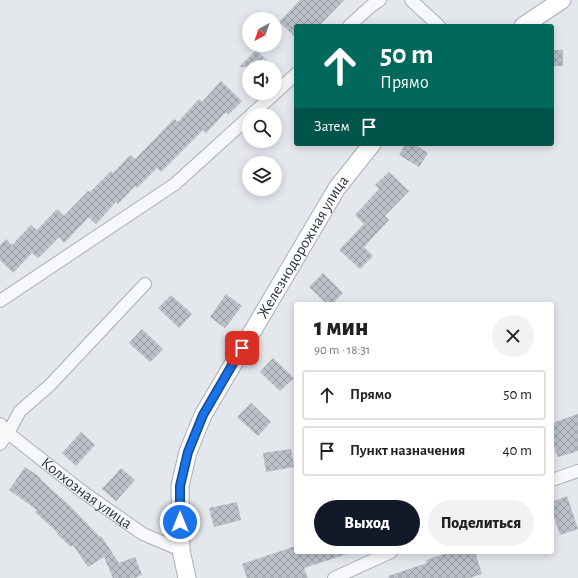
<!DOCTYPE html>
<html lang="ru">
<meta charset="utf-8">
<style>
body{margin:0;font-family:"Alegreya Sans",sans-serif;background:#f2f2f2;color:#222;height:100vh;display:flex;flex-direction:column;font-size:15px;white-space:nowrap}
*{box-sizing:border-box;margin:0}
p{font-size:13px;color:#767676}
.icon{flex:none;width:22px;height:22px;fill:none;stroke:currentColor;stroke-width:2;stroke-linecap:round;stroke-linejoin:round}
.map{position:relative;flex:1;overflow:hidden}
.details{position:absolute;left:294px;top:302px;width:260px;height:252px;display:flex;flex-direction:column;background:#fff;border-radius:4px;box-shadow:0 2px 10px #0003}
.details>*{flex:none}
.hud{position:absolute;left:294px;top:24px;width:260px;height:122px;border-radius:4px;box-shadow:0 2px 10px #0003;background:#00695c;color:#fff;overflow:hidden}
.needle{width:26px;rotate:220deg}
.controls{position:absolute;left:242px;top:12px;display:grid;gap:8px}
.controls a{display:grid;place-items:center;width:40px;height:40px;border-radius:50%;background:#fff;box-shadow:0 2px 10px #0003;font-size:20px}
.pin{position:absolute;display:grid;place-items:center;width:34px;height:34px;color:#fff;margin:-17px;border-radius:8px;box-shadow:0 2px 6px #0006}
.me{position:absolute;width:44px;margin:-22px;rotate:0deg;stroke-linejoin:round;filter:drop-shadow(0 0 3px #0008)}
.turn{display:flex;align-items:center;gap:14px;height:84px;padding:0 20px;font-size:18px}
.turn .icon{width:52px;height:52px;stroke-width:2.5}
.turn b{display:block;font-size:28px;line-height:34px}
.then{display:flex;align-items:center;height:38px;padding:0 20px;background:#0003;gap:8px;font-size:15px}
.round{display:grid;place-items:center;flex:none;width:42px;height:42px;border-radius:21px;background:#f2f2f2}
.head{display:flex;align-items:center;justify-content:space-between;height:68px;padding:0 20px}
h1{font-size:24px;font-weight:800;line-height:30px}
.action{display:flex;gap:8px;margin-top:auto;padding:8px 20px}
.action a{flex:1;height:46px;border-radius:24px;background:#111827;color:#fff;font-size:16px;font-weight:800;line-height:46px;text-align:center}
.action a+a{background:#f2f2f2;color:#222}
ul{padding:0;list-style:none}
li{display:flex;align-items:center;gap:12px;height:50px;margin:0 8px 6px;padding:0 12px;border:2px solid #e0e0e0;border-radius:4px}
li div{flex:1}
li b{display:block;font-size:15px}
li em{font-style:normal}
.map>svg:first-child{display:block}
</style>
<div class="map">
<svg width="578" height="578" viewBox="0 0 578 578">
<defs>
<pattern id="building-cross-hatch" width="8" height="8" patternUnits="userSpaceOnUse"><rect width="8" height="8" fill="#bbc0c9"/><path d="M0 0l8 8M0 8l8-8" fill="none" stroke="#989da5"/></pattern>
</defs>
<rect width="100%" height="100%" fill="#e4e7ec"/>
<path fill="url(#building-cross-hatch)" d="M300 0H344L319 26H296V38L279 22Z
M256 50 274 67H239Z
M552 50H563V66H552Z
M221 81 242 101 228 115 226 112 206 133 203 130 161 172 157 168 137 188 135 186 118 204 116 202 96 224 89 217 64 243 59 237 38 258 32 253 13 273 0 260V245L6 239 12 245 31 225 37 230 57 209 64 216 88 191 90 192 111 171 113 173 130 155 135 159 174 119 178 122 199 99 202 102Z
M406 144H414L428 153 419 167 399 155Z
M389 172 409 191 385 216 389 220 364 247 373 256 360 269 339 250 364 224 355 215 379 189 375 185Z
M323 273 343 293 332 304H327L309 287Z
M226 294 242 306 225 328 210 317Z
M171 295 192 314 179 328 158 308Z
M142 329 163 349 150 362 129 343Z
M273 358 294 378 280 391 260 372Z
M251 403 271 422 258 436 237 417Z
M578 414V451L558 457 552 441V423Z
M81 432 95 445 76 466 62 453Z
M291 449 294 467 266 472 263 453Z
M25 467 41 478 40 479 69 505 100 537 101 536 119 563 135 557 142 575 134 578H113L104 557 88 567 73 545 71 547 57 534 58 533 35 512 37 510 9 490Z
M121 468 135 480 116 501 102 489Z
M567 496 578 529 560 535 552 511V502Z
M237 502 241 520 214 527 209 508Z
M296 546V552H346L347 554 304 568 308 578H247L242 564Z
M450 552H475L482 574 469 578H389L388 576 427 563 426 560Z"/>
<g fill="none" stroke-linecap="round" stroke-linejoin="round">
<defs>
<g id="street">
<path d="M411 0 439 26"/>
<path d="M349 26 371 6 380 0"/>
<path d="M251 115 296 74"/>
<path d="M0 301 175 184 249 117"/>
<path id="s1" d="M0 424 8 433 83 492 143 534 181 550"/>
<path d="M0 444 8 433 20 411 49 386 145 284"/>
<path d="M552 480 578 471"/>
<path d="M334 578 391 552"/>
</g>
<g id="secondary">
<path d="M523 26 562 0"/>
<path id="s2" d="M187 578 181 550 180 486 188 452 203 415 337 188 372 144"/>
</g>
</defs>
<use href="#street" stroke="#a9aeb6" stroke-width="14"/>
<use href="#secondary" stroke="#a9aeb6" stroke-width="19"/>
<use href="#street" stroke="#f7f8fa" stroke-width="12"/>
<use href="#secondary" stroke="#fff" stroke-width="17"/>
</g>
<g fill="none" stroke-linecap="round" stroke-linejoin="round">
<defs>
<path id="route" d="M180 522V486L188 452 203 415 242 348"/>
</defs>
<use href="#route" stroke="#114b97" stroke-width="10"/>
<use href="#route" stroke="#1a73e8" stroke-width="7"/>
</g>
<g text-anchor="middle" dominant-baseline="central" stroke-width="3.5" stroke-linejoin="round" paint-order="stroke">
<g font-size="16" fill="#2b3544" stroke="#f4f6f9">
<text stroke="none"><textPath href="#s2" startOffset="363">Железнодорожная улица</textPath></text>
<text stroke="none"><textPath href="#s1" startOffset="111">Колхозная улица</textPath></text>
</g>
</g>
</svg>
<div class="controls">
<a><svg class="needle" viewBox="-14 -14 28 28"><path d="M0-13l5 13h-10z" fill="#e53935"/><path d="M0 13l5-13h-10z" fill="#767676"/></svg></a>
<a><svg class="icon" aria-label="sound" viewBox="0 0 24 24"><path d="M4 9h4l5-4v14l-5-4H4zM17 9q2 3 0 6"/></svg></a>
<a><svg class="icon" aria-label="search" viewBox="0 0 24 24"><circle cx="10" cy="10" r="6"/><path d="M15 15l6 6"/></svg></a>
<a><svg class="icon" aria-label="layers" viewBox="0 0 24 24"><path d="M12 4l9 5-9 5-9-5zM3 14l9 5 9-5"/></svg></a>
</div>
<div class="pin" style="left:242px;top:348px;background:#d93025"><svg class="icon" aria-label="arrive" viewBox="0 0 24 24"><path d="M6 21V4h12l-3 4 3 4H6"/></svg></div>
<svg class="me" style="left:180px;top:522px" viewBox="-20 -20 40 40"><circle r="17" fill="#1a73e8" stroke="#fff" stroke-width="3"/><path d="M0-11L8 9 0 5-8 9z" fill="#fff"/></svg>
<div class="hud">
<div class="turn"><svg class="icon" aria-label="ahead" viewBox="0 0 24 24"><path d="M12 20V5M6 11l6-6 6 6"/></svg><div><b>50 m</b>Прямо</div></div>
<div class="then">Затем<svg class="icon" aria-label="arrive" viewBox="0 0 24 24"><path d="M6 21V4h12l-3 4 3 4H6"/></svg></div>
</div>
<section class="details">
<div class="head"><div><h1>1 мин</h1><p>90 m · 18:31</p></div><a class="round"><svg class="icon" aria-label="close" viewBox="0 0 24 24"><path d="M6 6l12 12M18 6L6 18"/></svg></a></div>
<ul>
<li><svg class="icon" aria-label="ahead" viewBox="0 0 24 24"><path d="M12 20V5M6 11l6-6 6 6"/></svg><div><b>Прямо</b></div><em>50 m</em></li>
<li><svg class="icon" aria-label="arrive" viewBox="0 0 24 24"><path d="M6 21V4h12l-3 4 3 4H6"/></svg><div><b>Пункт назначения</b></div><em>40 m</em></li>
</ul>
<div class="action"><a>Выход</a><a>Поделиться</a></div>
</section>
</div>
